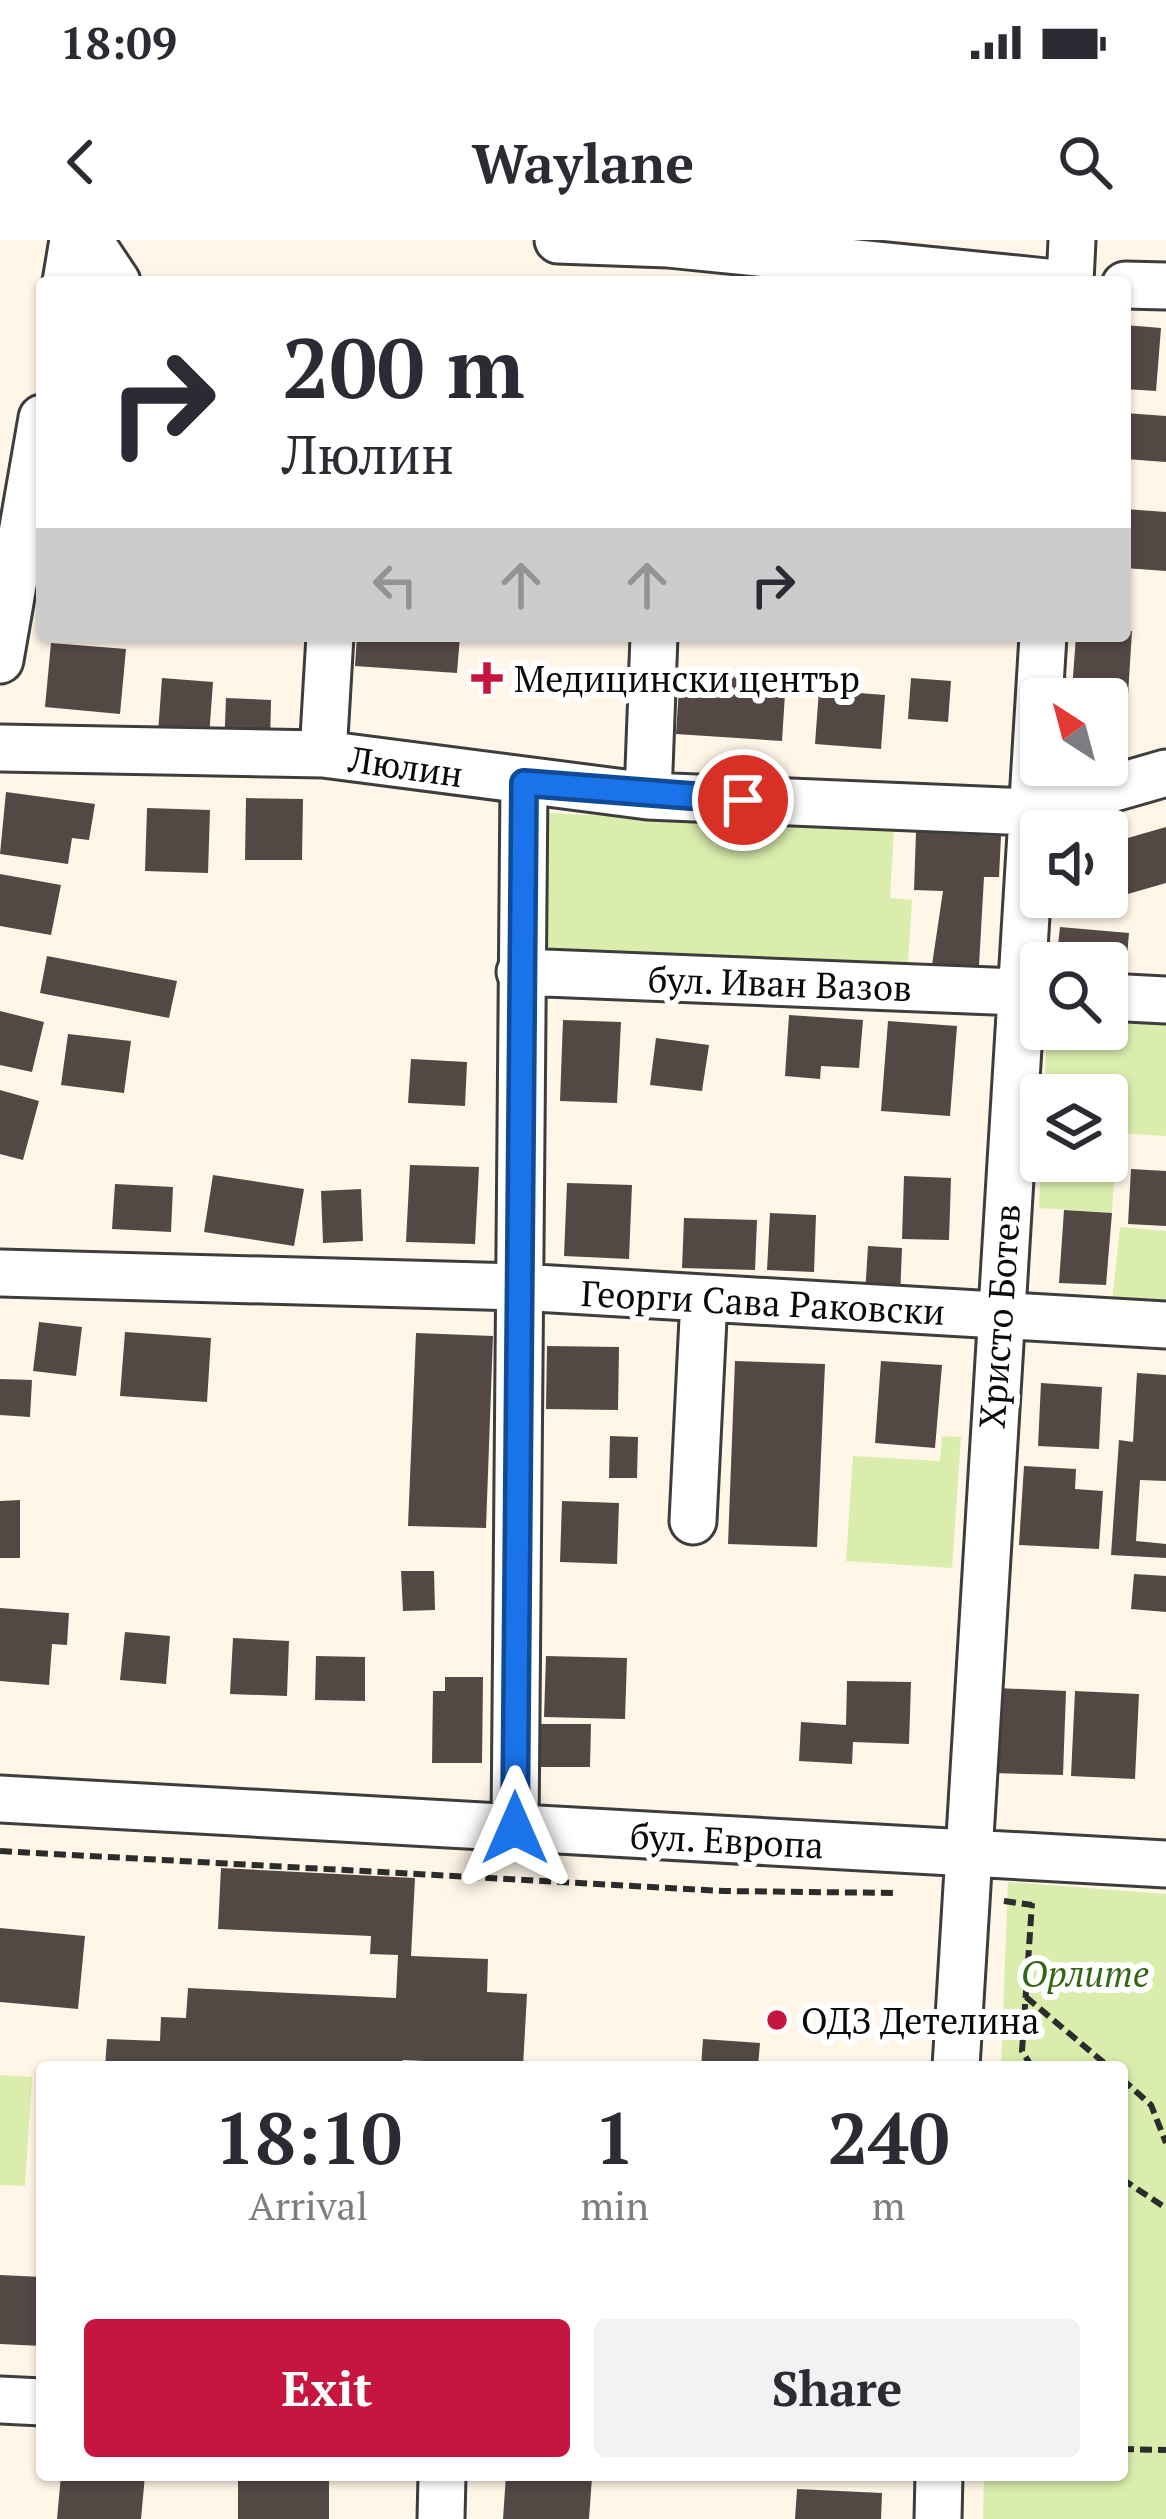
<!DOCTYPE html>
<meta charset="utf-8">
<style>
body{margin:0;font-family:"PT Serif",serif;background:#f2f2f3;color:#2b2b33;height:100vh;display:flex;flex-direction:column;font-size:45px;white-space:nowrap}
*{box-sizing:border-box;margin:0}
p{font-size:39px;color:#7c7c81}
.icon{flex:none;width:66px;height:66px;fill:none;stroke:currentColor;stroke-width:2;stroke-linecap:round;stroke-linejoin:round}
.map{position:relative;flex:1;overflow:hidden}
.panel{position:absolute;left:36px;top:1821px;width:1092px;height:420px;display:flex;flex-direction:column;background:#fff;border-radius:12px;box-shadow:0 3px 9px #0004}
.panel>*{flex:none}
.top-card{position:absolute;left:36px;top:36px;width:1095px;height:366px;border-radius:12px;box-shadow:0 3px 9px #0004;background:#fff;color:#2b2b33;overflow:hidden}
.needle{width:78px;rotate:324deg}
.fabs{position:absolute;left:1020px;top:438px;display:grid;gap:24px}
.fabs a{display:grid;place-items:center;width:108px;height:108px;border-radius:12px;background:#fff;box-shadow:0 3px 9px #0004;font-size:60px}
.pin{position:absolute;display:grid;place-items:center;width:102px;height:102px;color:#fff;margin:-51px;border:6px solid #fff;border-radius:50%;box-shadow:0 3px 12px #0007}
.me{position:absolute;width:132px;margin:-66px;rotate:0deg;stroke-linejoin:round;filter:drop-shadow(0 0 9px #0008)}
.turn{display:flex;align-items:center;gap:42px;height:252px;padding:0 48px;font-size:54px}
.turn .icon{width:156px;height:156px;stroke-width:2.5}
.turn b{display:block;font-size:84px;line-height:102px}
.lanes{display:flex;align-items:center;height:114px;padding:0 48px;background:#0003;justify-content:center;gap:60px;direction:ltr}
.lanes .off{opacity:.35}
.eta{display:flex;justify-content:space-evenly;align-items:center;height:204px;text-align:center}
.eta b{font-size:72px;font-weight:700;line-height:84px}
.button{display:flex;gap:24px;margin-top:auto;padding:24px 48px}
.button a{flex:1;height:138px;border-radius:12px;background:#c6163f;color:#fff;font-size:48px;font-weight:700;line-height:138px;text-align:center}
.button a+a{background:#f2f2f3;color:#2b2b33}
.status{display:flex;justify-content:space-between;align-items:center;height:84px;padding:0 60px;background:#fff;direction:ltr}
.status svg{height:33px;fill:currentColor}
header{display:flex;justify-content:space-between;align-items:center;height:156px;padding:0 48px;background:#fff;font-size:54px;font-weight:700}
.map>svg:first-child{display:block}
</style>
<div class="status"><b>18:09</b><svg viewBox="0 0 49 12"><path d="M0 12V9h3v3zM5 12V6h3v6zM10 12V3h3v9zM15 12V0h3v12zM26 1h20v11H26zM47 4h2v5h-2z"/></svg></div>
<header><svg class="icon" aria-label="back" viewBox="0 0 24 24"><path d="M15 5l-7 7 7 7"/></svg>Waylane<svg class="icon" aria-label="search" viewBox="0 0 24 24"><circle cx="10" cy="10" r="6"/><path d="M15 15l6 6"/></svg></header>
<div class="map">
<svg width="1166" height="2279" viewBox="0 0 1166 2279">
<rect width="100%" height="100%" fill="#fff6e7"/>
<path fill="#daedad" d="M548 573 894 590 890 658 912 660 907 736 540 718Z
M1107 781 1166 784V896L1117 893 1112 973 1039 968 1041 921H1107V855H1044L1047 789H1107Z
M1120 987 1166 991V1066L1112 1061Z
M942 1196 961 1197 952 1328 846 1321 853 1216 940 1221Z
M1008 1642 1166 1654V2279H983L984 2235H1122V1827H1001Z
M0 1835 32 1837 25 1946 0 1945Z"/>
<path fill="#544845" d="M1125 85 1161 88 1156 151 1125 149Z
M1125 173 1166 176V222L1125 219Z
M1125 269 1166 272V331L1125 328Z
M1125 391H1132L1128 455 1072 450 1076 396H1125Z
M357 396H460L457 433 355 426Z
M51 403 126 409 120 474 45 467Z
M680 431 786 438 782 501 676 494Z
M162 438 213 442 209 497 158 493Z
M911 438 951 441 948 482 908 479Z
M819 450 885 455 881 509 815 504Z
M226 458 271 460 270 509 224 507Z
M6 552 95 564 89 600 72 598 68 624 0 614Z
M246 558 303 559 302 620H245Z
M147 568 210 570 208 633 145 631Z
M1166 587V643L1107 660V604Z
M916 592 1001 596 999 637H984L979 726 932 725 943 651 914 650Z
M0 634 61 645 51 695 0 686Z
M1060 687 1129 693 1125 741 1107 740V723H1056Z
M47 716 177 741 169 778 40 753Z
M0 771 44 782 32 832 0 825Z
M789 775 863 780 859 828 821 826 820 839 785 836Z
M563 780 621 782 617 863 560 861Z
M888 781 957 786 950 876 881 871Z
M68 794 131 801 124 853 61 845Z
M656 798 709 805 702 851 650 845Z
M411 819 467 822 465 866 408 863Z
M0 850 39 861 23 920 0 914Z
M410 925 479 927 475 1004 406 1002Z
M1131 929 1166 931V986L1128 984Z
M213 935 304 949 294 1006 204 992Z
M904 936 951 938 949 1000 902 999Z
M567 943 632 945 629 1019 564 1016Z
M115 944 173 947 171 992 112 989Z
M361 949 363 1001 323 1003 321 951Z
M1064 970 1112 973 1106 1045 1059 1043Z
M770 973 816 975 814 1032 767 1030Z
M684 978 757 980 755 1030 682 1028Z
M868 1006 902 1008 900 1057 865 1055Z
M39 1082 82 1087 76 1136 33 1131Z
M125 1092 211 1098 207 1162 120 1156Z
M416 1093 493 1096 486 1288 408 1286Z
M547 1106 619 1107 618 1170 546 1169Z
M735 1121 825 1124 817 1307 728 1304Z
M881 1121 942 1125 935 1208 875 1203Z
M1137 1133 1166 1135V1241L1140 1240 1136 1301 1166 1304V1318L1111 1315 1119 1200 1133 1202Z
M0 1139 32 1140 30 1177 0 1175Z
M1041 1143 1102 1147 1099 1209 1038 1206Z
M610 1196 638 1197 637 1238H609Z
M1024 1226 1076 1229 1075 1249 1103 1251 1099 1309 1019 1305Z
M20 1260V1318H0V1261Z
M562 1261 619 1263 617 1324 560 1322Z
M401 1331H434L435 1370 403 1371Z
M1134 1334 1166 1336V1372L1131 1369Z
M0 1368 69 1373 67 1405 52 1404 49 1445 0 1441Z
M125 1392 170 1396 166 1444 120 1440Z
M233 1398 289 1401 287 1456 230 1454Z
M316 1416 365 1417V1461L315 1460Z
M546 1416 627 1418 625 1479 544 1477Z
M445 1437H483L482 1523H432L433 1451H445Z
M847 1441 911 1442 909 1504 853 1502 852 1524 799 1521 801 1482 846 1485Z
M996 1448 1066 1451 1063 1535 993 1533Z
M1075 1451 1139 1454 1135 1539 1071 1536Z
M534 1484H591L590 1527H534Z
M221 1628 415 1638 411 1716 488 1719 487 1752 527 1754 523 1827H446V1822L403 1820 402 1827H105L107 1799 160 1801 161 1777 186 1778 188 1748 396 1758 398 1715 370 1714 371 1696 218 1689Z
M0 1688 85 1696 78 1769 0 1762Z
M703 1799 760 1803 758 1827H701Z
M0 2035 42 2037V2106L0 2104Z
M61 2235H145L141 2279H57Z
M238 2235H329V2279H238Z
M506 2235 592 2237 589 2279H503Z
M797 2249 882 2253 881 2279H795Z"/>
<g fill="none" stroke-linecap="round" stroke-linejoin="round">
<defs>
<path id="minor" d="M89 0 117 42
M558 0 668 4 1046 42
M66 42 73 0
M1070 42 1072 0
M1125 45 1166 46
M0 420 42 178
M0 508 323 514 648 556 1030 572 1166 533
M323 514 330 396
M648 556 654 396
M520 732 1041 753
M1107 757 1166 760
M0 1033 518 1047 1166 1085
M693 1281 704 1058
M0 1559 1166 1624
M515 1588 524 543
M956 1827 1043 396
M0 2160 42 2162
M441 2279 442 2235
M938 2279 939 2235"/>
</defs>
<use href="#minor" stroke="#3d3d3d" stroke-width="51"/>
<path stroke="#2c2c2c" stroke-width="6" stroke-dasharray="12 6" stroke-linecap="butt" d="M0 1611 724 1651 895 1653
M1004 1661 1032 1665
M1026 1757 1109 1827
M1032 1827 1022 1811 1032 1663
M1122 1839 1151 1865 1166 1903
M1122 1939 1166 1968
M1122 2209 1166 2210"/>
<use href="#minor" stroke="#fff" stroke-width="45"/>
</g>
<g fill="none" stroke-linecap="round" stroke-linejoin="round">
<defs>
<path id="route" d="M515 1588 524 543 743 560"/>
</defs>
<use href="#route" stroke="#114b97" stroke-width="30"/>
<use href="#route" stroke="#1a73e8" stroke-width="21"/>
</g>
<g fill="#c6163f" stroke="#fff" stroke-width="4.5">
<path d="M481 420h12v12h12v12h-12v12h-12v-12h-12v-12h12z"/>
<circle cx="777" cy="1780" r="12"/>
</g>
<g text-anchor="middle" dominant-baseline="central" stroke-width="12" stroke-linejoin="round" paint-order="stroke">
<g font-size="36" fill="#0a0a0a" stroke="#fff" text-anchor="start">
<text x="514" y="438">Медицински център</text>
<text x="801" y="1780">ОДЗ Детелина</text>
</g>
<g font-size="36" fill="#0a0a0a" stroke="#fff">
<text transform="translate(406 526) rotate(8)">Люлин</text>
<text transform="translate(780 743) rotate(2)">бул. Иван Вазов</text>
<text transform="translate(763 1062) rotate(3)">Георги Сава Раковски</text>
<text transform="translate(999 1076) rotate(-86)">Христо Ботев</text>
<text transform="translate(727 1600) rotate(3)">бул. Европа</text>
</g>
<g font-size="36" font-style="italic" fill="#356615" stroke="#fff">
<text x="1085" y="1733">Орлите</text>
</g>
</g>
</svg>
<div class="fabs">
<a><svg class="needle" viewBox="-14 -14 28 28"><path d="M0-13l5 13h-10z" fill="#e53935"/><path d="M0 13l5-13h-10z" fill="#7c7c81"/></svg></a>
<a><svg class="icon" aria-label="sound" viewBox="0 0 24 24"><path d="M4 9h4l5-4v14l-5-4H4zM17 9q2 3 0 6"/></svg></a>
<a><svg class="icon" aria-label="search" viewBox="0 0 24 24"><circle cx="10" cy="10" r="6"/><path d="M15 15l6 6"/></svg></a>
<a><svg class="icon" aria-label="layers" viewBox="0 0 24 24"><path d="M12 4l9 5-9 5-9-5zM3 14l9 5 9-5"/></svg></a>
</div>
<div class="pin" style="left:743px;top:560px;background:#d93025"><svg class="icon" aria-label="arrive" viewBox="0 0 24 24"><path d="M6 21V4h12l-3 4 3 4H6"/></svg></div>
<svg class="me" style="left:515px;top:1588px" viewBox="-20 -20 40 40"><path d="M0-17L14 15 0 8-14 15z" fill="#1a73e8" stroke="#fff" stroke-width="4"/></svg>
<div class="top-card">
<div class="turn"><svg class="icon" aria-label="right" viewBox="0 0 24 24"><path d="M7 20v-9h11M14 6l5 5-5 5"/></svg><div><b>200 m</b>Люлин</div></div>
<div class="lanes"><svg class="icon off" aria-label="left" viewBox="0 0 24 24"><path d="M17 20v-9H6M10 6l-5 5 5 5"/></svg><svg class="icon off" aria-label="ahead" viewBox="0 0 24 24"><path d="M12 20V5M6 11l6-6 6 6"/></svg><svg class="icon off" aria-label="ahead" viewBox="0 0 24 24"><path d="M12 20V5M6 11l6-6 6 6"/></svg><svg class="icon" aria-label="right" viewBox="0 0 24 24"><path d="M7 20v-9h11M14 6l5 5-5 5"/></svg></div>
</div>
<section class="panel">
<div class="eta">
<div><b>18:10</b><p>Arrival</p></div>
<div><b>1</b><p>min</p></div>
<div><b>240</b><p>m</p></div>
</div>
<div class="button"><a>Exit</a><a>Share</a></div>
</section>
</div>
